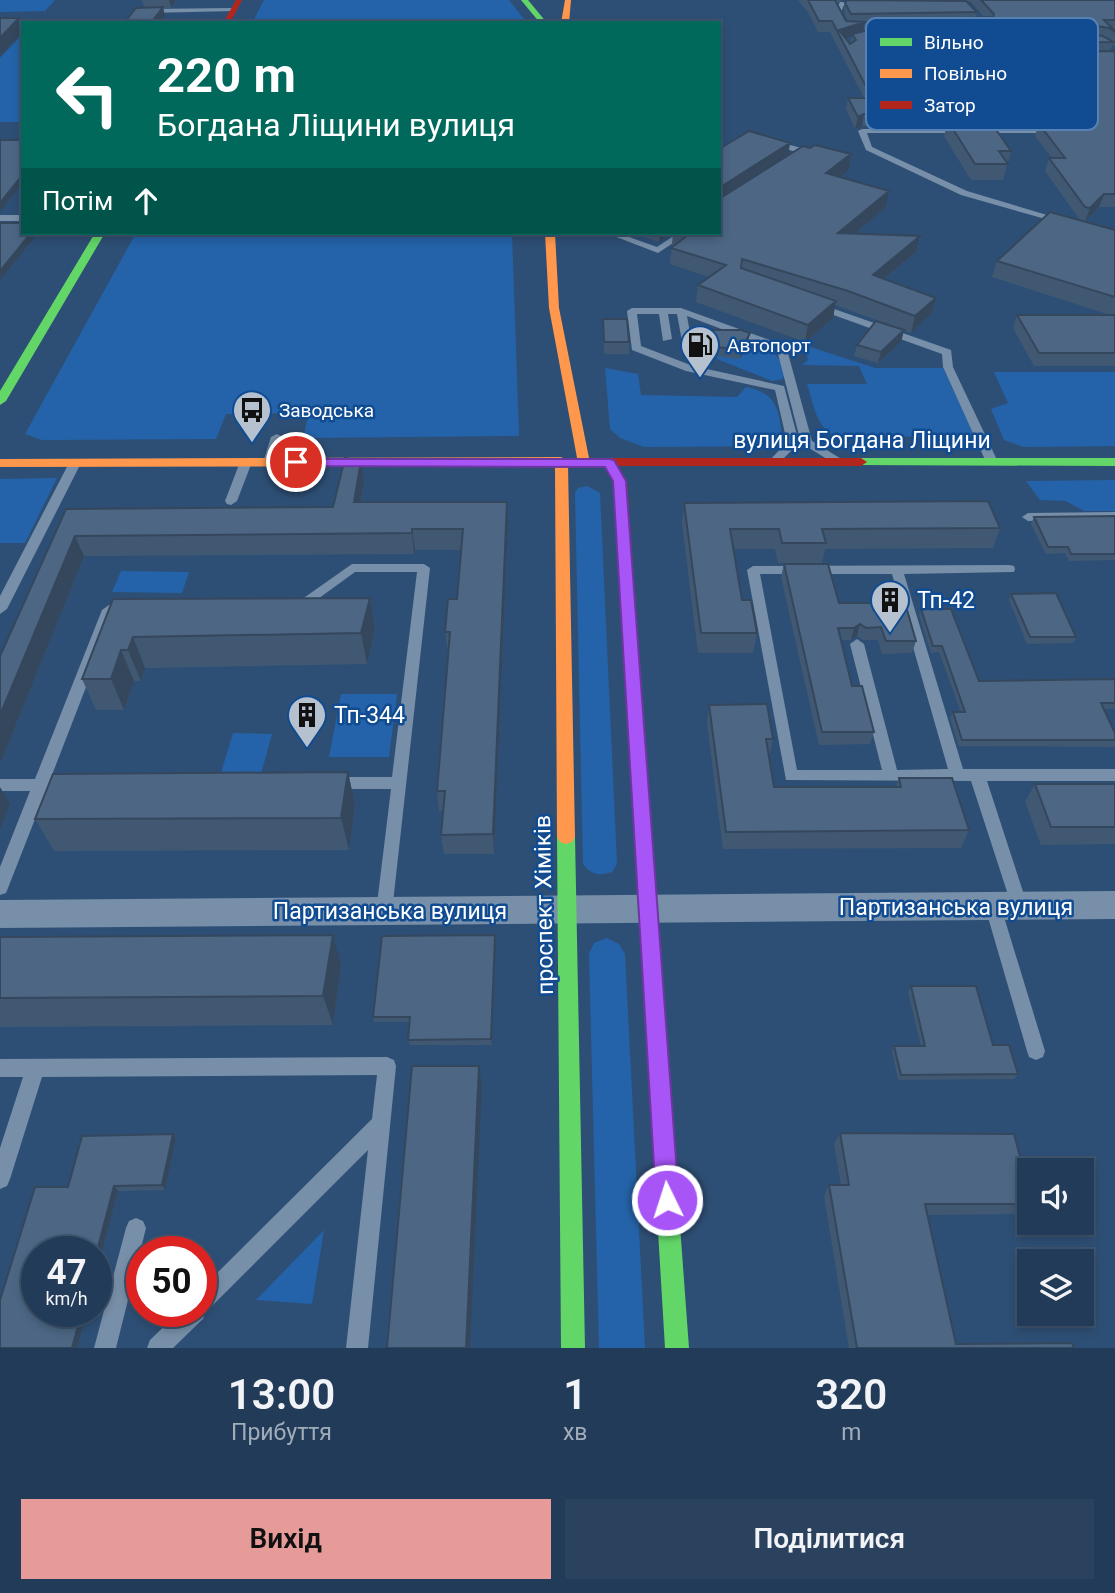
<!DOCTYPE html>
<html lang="uk">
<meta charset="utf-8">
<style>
body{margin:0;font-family:Roboto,sans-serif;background:#2a425e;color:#f1f3f6;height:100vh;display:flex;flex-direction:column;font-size:26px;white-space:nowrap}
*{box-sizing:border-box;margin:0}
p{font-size:23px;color:#a2adba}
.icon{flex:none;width:38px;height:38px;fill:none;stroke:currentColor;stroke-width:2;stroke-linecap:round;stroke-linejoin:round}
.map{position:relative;height:1348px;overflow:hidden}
.side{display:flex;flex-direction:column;background:#223b58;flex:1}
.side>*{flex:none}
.banner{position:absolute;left:21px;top:21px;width:700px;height:214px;border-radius:0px;box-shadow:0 4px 10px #0003,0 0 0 2px #3f556e;background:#00695c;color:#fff;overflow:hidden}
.controls{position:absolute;left:1017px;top:1158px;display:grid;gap:14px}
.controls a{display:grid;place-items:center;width:77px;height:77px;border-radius:0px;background:#223b58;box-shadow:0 4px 10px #0003,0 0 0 2px #3f556e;font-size:35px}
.speed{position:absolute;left:21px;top:1236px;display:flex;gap:14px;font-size:35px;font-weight:700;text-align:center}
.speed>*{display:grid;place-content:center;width:91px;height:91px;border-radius:50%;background:#223b58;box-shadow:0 4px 10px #0003,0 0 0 2px #3f556e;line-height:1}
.speed small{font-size:18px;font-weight:400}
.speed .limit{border:10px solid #d22;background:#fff;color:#111}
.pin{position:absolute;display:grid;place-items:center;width:60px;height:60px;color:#fff;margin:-30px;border:4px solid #fff;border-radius:50%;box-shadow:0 2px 7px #0007}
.me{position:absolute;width:77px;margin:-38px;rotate:356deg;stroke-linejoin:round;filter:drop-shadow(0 0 5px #0008)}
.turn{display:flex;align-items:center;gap:24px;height:147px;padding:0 21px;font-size:32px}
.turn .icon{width:91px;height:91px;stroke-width:2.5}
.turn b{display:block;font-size:49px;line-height:60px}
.then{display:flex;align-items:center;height:66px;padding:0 21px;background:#0003;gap:14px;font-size:26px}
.eta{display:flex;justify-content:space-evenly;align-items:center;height:119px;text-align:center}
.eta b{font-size:42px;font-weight:600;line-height:49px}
.button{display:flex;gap:14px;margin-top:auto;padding:14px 21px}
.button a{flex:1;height:80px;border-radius:0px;background:#e69b98;color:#111;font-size:28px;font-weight:600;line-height:80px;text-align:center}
.button a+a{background:#2a425e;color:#f1f3f6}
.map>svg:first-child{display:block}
</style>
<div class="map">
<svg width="1115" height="1348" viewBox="0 0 1115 1348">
<rect width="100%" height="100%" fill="#2e4f75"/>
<path fill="#2463a9" d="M0 0H55L45 11 0 12Z
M264 0H509L527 23H252Z
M19 38H23V122H0V58Z
M136 233H512L519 436 303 438 309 413 226 414 216 439 42 440 25 434Z
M737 335C755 342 790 354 783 379L772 381 717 359 714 339Z
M804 345 875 368H943L975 437 835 436C816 428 813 402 807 384H867L859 366 802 365 808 360Z
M605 368 638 374 641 395 737 397 746 387C782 394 778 415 784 446L644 447 620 438 610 429Z
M994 372H1115V446L1024 447 1004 440 991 409 1008 403Z
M57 478 25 543H0V479Z
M1115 480V511H1084L1066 501 1040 500 1026 481Z
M587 486 600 493 617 864 612 872C598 876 592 875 583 864L575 493 578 488Z
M121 571 189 572 182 593 112 592Z
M341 694H397L389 757H329Z
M233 733 272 734 261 774 221 773Z
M607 938 619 944 625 954 645 1348H599L589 954 594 943Z
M324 1230 312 1304 256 1300Z"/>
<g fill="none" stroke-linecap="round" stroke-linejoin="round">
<path fill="#778fa8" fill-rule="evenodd" d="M840 2 866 3 844 5 841 12 848 26 845 28 835 12Z
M233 8 235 11 147 13 144 11 147 9Z
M862 129H1056V133H867L872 147 967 191 1067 221 1063 224 961 195 866 150 858 131Z
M771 140 809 150 810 152 802 159H796L795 157 800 153 768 144 767 142Z
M0 215H23V221H0Z
M606 233H618L657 247 678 233H688L658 253Z
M814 304H820L951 350 953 367 998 462 996 464H988L986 462 943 367 942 354 814 308Z
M632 308H681L786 346 812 441 843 460V464H835L801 443 777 350 687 316 691 339 682 341 677 314H668L672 339 663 341 659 314H637L641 346 693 366 784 386 799 443 778 464 774 465 768 462 787 442 775 390 686 371 632 350 627 311Z
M277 434 283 437 275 462 273 464H265L263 462 271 437Z
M246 459 252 462 237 501 231 505 227 504 225 501 240 462Z
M75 460 81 463 7 609 0 614V596L69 463Z
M1115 512V520L1028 521 1022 517 1028 513Z
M352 564H424L430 568 392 912 390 917 384 919 378 917 376 912 391 789H334L329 787 326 783 329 779 334 777H392L417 572H355L300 612 295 614 288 609Z
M1009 565 1014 566 1015 569 1014 572 904 574 963 769H1115V781H987L1028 907 1026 912 1020 914 1014 912 1012 907 971 781 786 780 747 570 753 566ZM760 574H892L948 769 897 770 864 644 857 639 850 644 882 770H797Z
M109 605H128L135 610 128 615H114L50 780 55 785 52 789 46 791 8 888 6 893 0 895V867L30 791H0V779H35L102 610Z
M993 900 999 902 1001 907 1045 1051 1043 1057 1036 1060 1029 1057 1027 1051 985 907 987 902Z
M387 1057 394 1060 396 1066 368 1348H346L368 1150 205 1313 203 1319 173 1348H147L150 1340 180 1311H201V1289L372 1119 377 1075 42 1077 10 1179 7 1186 0 1189V1148L23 1077H0V1059Z
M136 1218 143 1221 146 1228 116 1348H94L126 1228 129 1221Z"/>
<path fill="#778fa8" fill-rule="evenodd" d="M1115 891V919L0 928V900Z"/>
<path fill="#63d668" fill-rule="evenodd" d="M521 0H528L547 23H540Z
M95 233H105L6 401 0 405V391Z
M861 458H1115V466L856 465V459Z
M566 830 572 832 575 837 585 1348H561L557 837 560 832Z
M648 905 655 907 657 913 689 1348H665L639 913 641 907Z"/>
<path fill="#ff974d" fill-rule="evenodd" d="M565 0H571L569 23H561Z
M545 233H555L559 308 590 463 584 467 578 463 549 308Z
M561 457 570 462 568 465 575 837 572 842 566 844 560 842 557 837 555 466 0 467V459Z"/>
<path fill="#b3261e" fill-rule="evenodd" d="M236 0H242L230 23H223Z
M564 458H861L867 462 861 466H617L627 481 657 913 655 919 648 921 641 919 639 913 613 481 604 466 559 465V459Z"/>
</g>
<path fill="#415872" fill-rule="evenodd" d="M142 0H176L171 8H163L165 16 160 23H124L144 7Z
M798 0H841L837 5 846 21H848L844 12 845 3 963 1 960 0H1115V46L1113 44 1110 51H1115V207H1099L1085 221 1080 220 1045 171 1049 158H1052L1035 136 1038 126H994L1011 151 1003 180H971L944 136 947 126H862L855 129 846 109 848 98H864L830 32H818L809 14ZM966 1 971 2 985 18H976L977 12ZM852 36 850 44 845 38Z
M810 148 851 154 849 170 839 177 886 207 854 234 920 236 916 252 884 279 931 314 911 333 904 330 901 342 878 363 854 356 857 345 904 330 835 305 833 318 805 342 696 302 698 285 709 277 670 264 673 233 659 242 632 233H719L788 156Z
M1115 230V366H1034L1013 328 1017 315H1110L992 277 997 261Z
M603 319 629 342V354H604Z
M686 334 748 342 740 359 685 352Z
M364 482 361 502 508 522 494 854H444L441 835 443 811H439L437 791 449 653H448L445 632 457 599 462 550H415L414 554 84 556 0 764V656L66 509 333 507Z
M684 503 1000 528 993 548 825 549 822 563H778L775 549H733L742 600 757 633 753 653H698L682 523Z
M1115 516V560L1069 561 1065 553 1046 554 1031 524 1034 517Z
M784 564 839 603 916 641 912 653 882 654 878 640H863L857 636 851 640H841L852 686 874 732 870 744 819 745 781 577Z
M1011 594 1076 637 1073 643 1027 644 1009 600Z
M370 598 375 629 367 664 145 668 141 681H134L124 710H96L82 679 113 599Z
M921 609 979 681 1115 679V709H1104L1115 740V747L959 746 950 718 953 712H961L939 652 931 653 919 615Z
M709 705 773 739 769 757 774 787H896L899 778 969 830 961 848 723 849 707 723Z
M348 772 355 805 349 850 54 851 35 819Z
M1035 784H1115V844L1041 845 1025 802Z
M495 935 492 1045H410L408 1040 410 1022H374L373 1017Z
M0 937 341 965 333 1025 0 1027Z
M911 986 993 1045 1018 1074 1014 1079 898 1080 892 1051 894 1046H921L908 992Z
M840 1133 1029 1190V1208L1023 1214 927 1215 956 1344 1074 1348H849L824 1196 829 1185H841L834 1144Z
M173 1134 176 1139 165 1190 118 1191 96 1275V1251H37V1311H87L77 1348H0V1300L35 1187H68L82 1136Z"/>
<path fill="#35475c" d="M169 0H176L171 8Z
M163 7 165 16 160 23H151Z
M19 18 23 32 0 56V38Z
M865 22 863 32 852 34V36L841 39 839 30Z
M864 114 862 126 855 129 858 117Z
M790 143 788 158 719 203V188Z
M851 154 849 170 824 189 826 173Z
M23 174V182L0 212V203Z
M889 191 886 207 835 250 838 233Z
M1104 194 1099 207 1085 221 1090 208Z
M31 233H38L0 280V271Z
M660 233H673L659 242Z
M920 236 916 252 869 291 873 275Z
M936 298 931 314 911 333 915 316Z
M836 301 833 318 805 342 808 325Z
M904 330 901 342 878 363 881 352Z
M750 333 748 342 740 359 741 350Z
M361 461 364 482 357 523 354 502Z
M507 502 508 522 494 854 493 834Z
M412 529 415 550 414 554 412 533Z
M75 536 84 556 0 764V715Z
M370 598 375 629 367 664 361 633Z
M860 624 857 636 851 640 854 628Z
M133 637 145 668 141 681 128 650Z
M121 650 134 681 124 710 111 679Z
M348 772 355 805 349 850 341 818Z
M0 787 10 804 0 829Z
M333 935 341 965 333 1025 323 996Z
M495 935 496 941 492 1045 491 1039Z
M479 1066 482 1085 470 1348H466Z
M173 1134 176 1139 165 1190 162 1185Z
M114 1186 118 1191 96 1275V1255Z
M82 1311H87L77 1348H72Z"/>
<path fill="#4c6684" stroke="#35475c" stroke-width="2" d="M808 0H835L846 21 865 22 839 30 850 44 856 40 852 34 865 31 1077 32 1103 36 1113 42 928 43 923 49 929 52 1115 51V194H1104L1090 208 1085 207 1049 158H1065L1039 124H1080L1083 117 1080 114H864L858 117 848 98H872L832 21H819Z
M847 0 966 1 977 12 851 14 845 3Z
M981 0H1115V20H1104L1115 31V32L1109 28 1078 23 865 22 993 17 994 14Z
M163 7 151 23H124L136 8Z
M0 18H19L0 38Z
M948 121H990L1011 151H999L1008 164H975Z
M749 131 790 143 719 188V149Z
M0 140H23V174L0 203Z
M815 145 851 154 826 173 889 191 838 233 920 236 873 275 936 298 915 316 848 291 742 259 741 268 836 301 808 325 698 285 726 265 671 248 688 235 680 233H719V199L803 146 810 148Z
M1050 212 1115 230V297L997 261Z
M0 223H23V233H31L0 271Z
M1017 315H1115V353H1039Z
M603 319H627L629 342H604Z
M876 321 904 330 881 352 857 345Z
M694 330H741L750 333 741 350 686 343V334Z
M345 458 361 461 354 502H507L493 834 441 835 445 791H437L450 632H445L448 599H457L463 529H412V533L75 536 0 715V656L66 509 333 507Z
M988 501 1000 528 822 529 826 543H782L779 529H730L742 600H751L757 633H701L684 503Z
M1115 516V554H1071L1068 547H1048L1034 517Z
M784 564H828L839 603H905L916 641H886L881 627 866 628 860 624 854 628H838L852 686H862L874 732H822Z
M1056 593 1076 637H1030L1011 594Z
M370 598 361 633 133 637 128 650H121L111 679H82L113 599Z
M921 609H951L979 681 1115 679V703H1101L1115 733V740H962L953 712H965L942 646H933Z
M767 704 773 739H766L774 787H901L899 778H952L969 830 726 832 709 705Z
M348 772 341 818 35 819 53 774Z
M1035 784H1115V827H1051Z
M333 935 323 996 0 998V937Z
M495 935 491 1039 408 1040 410 1017H373L382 936Z
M911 986H976L993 1045H1009L1018 1074 901 1075 894 1046H925Z
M412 1066H479L466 1348H387Z
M840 1133 1014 1134 1029 1190V1204H925L956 1344 1072 1343 1074 1348H857L829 1185H849Z
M173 1134 162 1185 114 1186 96 1255V1251H37V1311H82L72 1348H0V1300L35 1187H68L82 1136Z"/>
<path fill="#a855f7" stroke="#6d37a1" stroke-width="2" d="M291 459H609L614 460 626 481 679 1200 675 1208 667 1211 659 1208 656 1200 613 481 605 467 296 466 291 465Z"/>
<defs>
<symbol id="fuel-pin" viewBox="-11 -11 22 30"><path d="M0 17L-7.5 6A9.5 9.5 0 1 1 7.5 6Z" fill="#b6c1cf" stroke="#114c92"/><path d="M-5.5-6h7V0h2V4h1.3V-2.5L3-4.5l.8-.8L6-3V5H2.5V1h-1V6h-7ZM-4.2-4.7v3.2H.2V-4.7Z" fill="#111"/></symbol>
<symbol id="bus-pin" viewBox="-11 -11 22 30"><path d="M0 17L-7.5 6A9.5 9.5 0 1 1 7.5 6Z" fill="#b6c1cf" stroke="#114c92"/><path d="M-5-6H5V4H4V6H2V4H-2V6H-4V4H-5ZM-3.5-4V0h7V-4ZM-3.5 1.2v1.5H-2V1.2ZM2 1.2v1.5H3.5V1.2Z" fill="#111"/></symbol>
<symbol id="building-pin" viewBox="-11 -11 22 30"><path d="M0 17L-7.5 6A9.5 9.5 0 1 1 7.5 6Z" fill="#b6c1cf" stroke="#114c92"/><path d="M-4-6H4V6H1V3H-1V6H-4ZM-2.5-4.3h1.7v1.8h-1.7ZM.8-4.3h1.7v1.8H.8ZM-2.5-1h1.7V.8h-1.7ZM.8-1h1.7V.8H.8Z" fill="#111"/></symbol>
</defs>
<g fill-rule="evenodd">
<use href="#fuel-pin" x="678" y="323" width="44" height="60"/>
<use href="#bus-pin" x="230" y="388" width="44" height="60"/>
<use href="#building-pin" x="868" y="578" width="44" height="60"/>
<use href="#building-pin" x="285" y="693" width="44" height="60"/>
</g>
<g text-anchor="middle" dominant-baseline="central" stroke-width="5" stroke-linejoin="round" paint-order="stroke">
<g font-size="19" fill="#fff" stroke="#114c92" text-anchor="start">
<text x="727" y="345">Автопорт</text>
<text x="279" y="410">Заводська</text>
</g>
<g font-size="23" fill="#fff" stroke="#114c92">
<text x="862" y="440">вулиця Богдана Ліщини</text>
<text transform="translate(544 905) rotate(-91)">проспект Хіміків</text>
<text x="956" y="907">Партизанська вулиця</text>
<text x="390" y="911">Партизанська вулиця</text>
</g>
<g font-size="23" fill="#fff" stroke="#114c92" text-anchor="start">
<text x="917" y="600">Тп-42</text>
<text x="334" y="715">Тп-344</text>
</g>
</g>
<rect x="866" y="18" width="232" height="112" rx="10" fill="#114c92" stroke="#5882b3" stroke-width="2"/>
<rect x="880" y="38" width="32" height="8" fill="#63d668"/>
<rect x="880" y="69" width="32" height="9" fill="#ff974d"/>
<rect x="880" y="101" width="32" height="8" fill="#b3261e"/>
<g font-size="19" fill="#fff">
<text x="924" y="49">Вільно</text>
<text x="924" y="80">Повільно</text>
<text x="924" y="112">Затор</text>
</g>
</svg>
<div class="controls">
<a><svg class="icon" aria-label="sound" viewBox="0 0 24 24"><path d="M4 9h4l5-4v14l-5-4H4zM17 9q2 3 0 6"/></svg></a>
<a><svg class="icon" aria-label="layers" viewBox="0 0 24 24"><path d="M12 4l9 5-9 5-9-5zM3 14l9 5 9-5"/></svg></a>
</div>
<div class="speed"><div>47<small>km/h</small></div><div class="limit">50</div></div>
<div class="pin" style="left:296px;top:462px;background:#d93025"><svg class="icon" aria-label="arrive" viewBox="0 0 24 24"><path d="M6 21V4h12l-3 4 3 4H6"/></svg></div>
<svg class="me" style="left:667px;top:1200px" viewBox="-20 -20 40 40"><circle r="17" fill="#a855f7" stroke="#fff" stroke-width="3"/><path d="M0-11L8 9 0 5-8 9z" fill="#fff"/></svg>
<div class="banner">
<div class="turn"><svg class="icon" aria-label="left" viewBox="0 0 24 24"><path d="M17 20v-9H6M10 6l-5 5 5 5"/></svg><div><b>220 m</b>Богдана Ліщини вулиця</div></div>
<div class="then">Потім<svg class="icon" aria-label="ahead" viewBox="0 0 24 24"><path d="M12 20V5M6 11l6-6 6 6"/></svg></div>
</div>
</div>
<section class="side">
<div class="eta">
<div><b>13:00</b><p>Прибуття</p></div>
<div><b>1</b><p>хв</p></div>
<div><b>320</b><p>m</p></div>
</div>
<div class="button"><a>Вихід</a><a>Поділитися</a></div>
</section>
